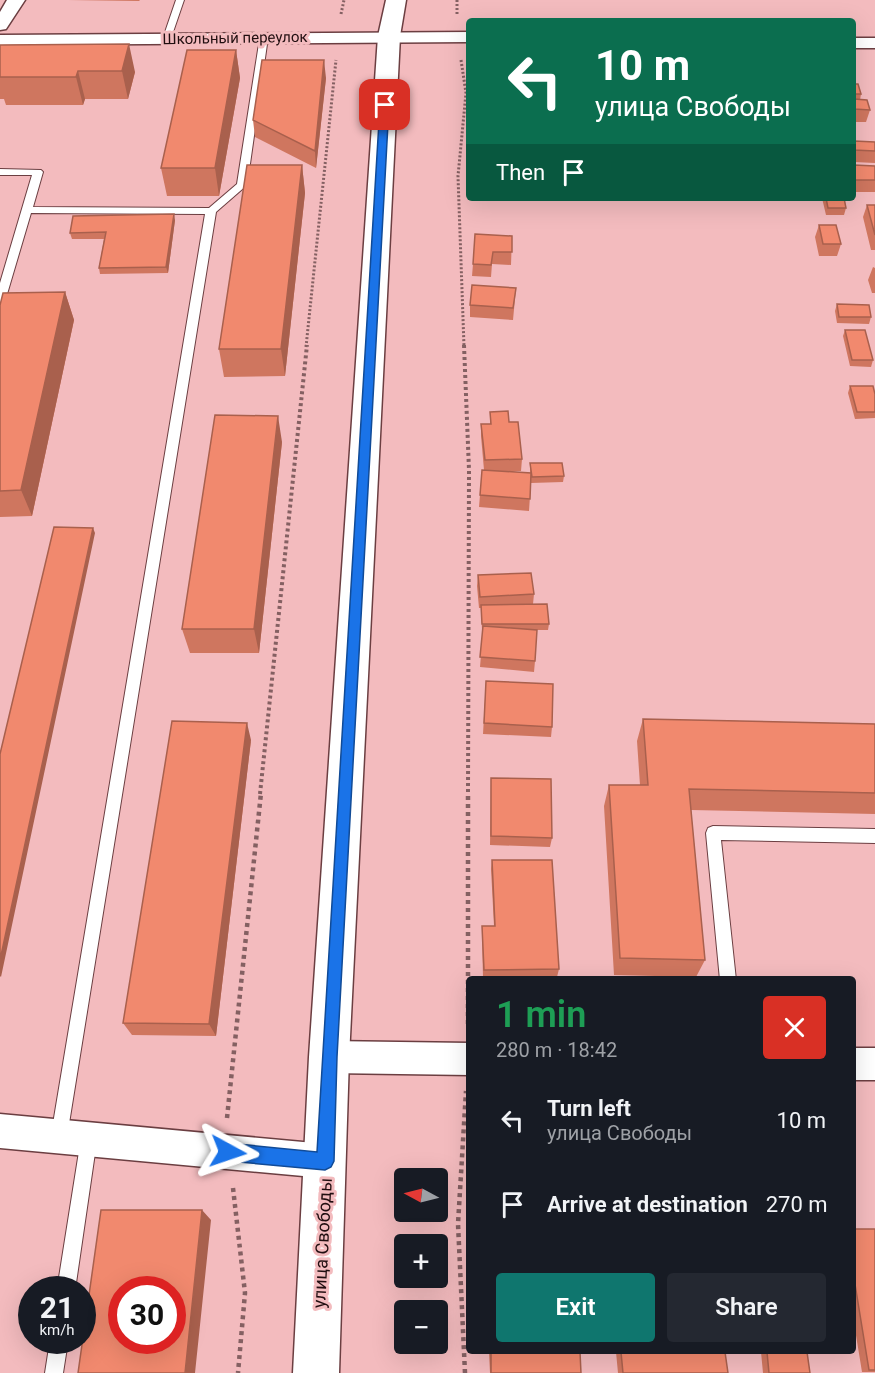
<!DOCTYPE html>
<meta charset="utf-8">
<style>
body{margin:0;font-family:Roboto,sans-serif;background:#242831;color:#f1f3f6;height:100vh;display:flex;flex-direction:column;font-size:22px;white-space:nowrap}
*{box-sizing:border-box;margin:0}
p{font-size:20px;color:#9ea1a6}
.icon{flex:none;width:33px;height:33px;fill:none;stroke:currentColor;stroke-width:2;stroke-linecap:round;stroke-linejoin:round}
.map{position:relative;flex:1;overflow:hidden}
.drawer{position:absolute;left:466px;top:976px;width:390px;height:378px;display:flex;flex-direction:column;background:#171b24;border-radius:6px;box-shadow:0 6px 24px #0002}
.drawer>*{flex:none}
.banner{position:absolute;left:466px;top:18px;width:390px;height:183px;border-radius:6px;box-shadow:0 6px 24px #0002;background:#0b6e4f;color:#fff;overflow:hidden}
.needle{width:39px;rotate:277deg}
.buttons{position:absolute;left:394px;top:1168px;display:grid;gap:12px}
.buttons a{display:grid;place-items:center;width:54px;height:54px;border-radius:6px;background:#171b24;box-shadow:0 6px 24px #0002;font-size:30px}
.speed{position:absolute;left:18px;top:1276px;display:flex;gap:12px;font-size:30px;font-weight:700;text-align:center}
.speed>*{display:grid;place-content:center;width:78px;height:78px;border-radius:50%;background:#171b24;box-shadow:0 6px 24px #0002;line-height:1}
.speed small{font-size:15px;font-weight:400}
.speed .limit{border:9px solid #d22;background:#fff;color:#111}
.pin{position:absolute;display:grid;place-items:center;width:51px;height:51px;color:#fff;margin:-26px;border-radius:12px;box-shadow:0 3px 9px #0006}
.me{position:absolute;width:66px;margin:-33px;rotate:95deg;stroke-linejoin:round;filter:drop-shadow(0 0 4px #0008)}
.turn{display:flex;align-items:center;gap:21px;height:126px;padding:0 30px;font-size:27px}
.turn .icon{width:78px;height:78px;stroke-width:2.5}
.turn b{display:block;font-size:42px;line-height:51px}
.then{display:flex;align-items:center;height:57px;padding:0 30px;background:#0003;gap:12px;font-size:22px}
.round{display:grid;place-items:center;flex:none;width:63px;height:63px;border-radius:6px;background:#242831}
.headline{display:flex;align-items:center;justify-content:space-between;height:102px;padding:0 30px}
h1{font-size:36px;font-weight:600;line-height:45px;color:#1e9e55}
.button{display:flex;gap:12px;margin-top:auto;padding:12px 30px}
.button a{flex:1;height:69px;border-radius:6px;background:#0f766e;color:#fff;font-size:24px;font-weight:600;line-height:69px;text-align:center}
.button a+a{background:#242831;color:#f1f3f6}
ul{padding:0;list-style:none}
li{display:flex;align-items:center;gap:18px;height:84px;padding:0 30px}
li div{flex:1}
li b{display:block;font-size:22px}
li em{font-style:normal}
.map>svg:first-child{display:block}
</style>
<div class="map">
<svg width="875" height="1373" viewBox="0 0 875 1373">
<rect width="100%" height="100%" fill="#f3bbbe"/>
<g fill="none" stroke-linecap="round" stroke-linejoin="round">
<defs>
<path id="lane" d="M176 0H184L171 38 164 40 163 38Z
M264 34 268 37 247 185 216 212 67 1136 65 1142 59 1144 53 1142 51 1136 205 214 31 213 5 301 0 305V283L32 175H0V169L41 170 43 172 33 207 209 208 237 184 260 37Z
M713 826 875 829V843L721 840 736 980H720L706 833 708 828Z
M89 1131 95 1133 97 1139 75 1290H57L81 1139 83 1133Z
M50 1341H68L63 1373H45Z"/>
<path id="street" d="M7 0H25L6 29 0 30V12Z
M470 32V42L0 45V35Z
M854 38H875V48H854Z
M329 1041 470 1043V1075L329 1073 318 1068 313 1057 318 1046Z
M854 1048H875V1080H854Z
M0 1114 325 1144 337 1149 342 1161 337 1173 325 1178 0 1148Z"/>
<path id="secondary" d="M386 0H406L400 36 349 1057 339 1373H293L309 1057 378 36Z"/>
</defs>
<use href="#lane" stroke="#6b3e41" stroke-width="2"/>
<use href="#street" stroke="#6b3e41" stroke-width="3"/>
<use href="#secondary" stroke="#6b3e41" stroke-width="3"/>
<path stroke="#846062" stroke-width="3" stroke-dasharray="2 2" stroke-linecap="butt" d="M457 0V14
M341 14 344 0
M461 60 466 93 458 176 464 347
M306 347 336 60"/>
<path stroke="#846062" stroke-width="4" stroke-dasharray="3 3" stroke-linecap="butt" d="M464 345 469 470 468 794
M260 794 307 345"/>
<path stroke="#846062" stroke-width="4.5" stroke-dasharray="4 4" stroke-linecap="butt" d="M468 1024V793
M227 1118 261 793
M233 1188 245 1293 238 1373
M465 1373 458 1224 466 1091"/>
<use href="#lane" fill="#fff" fill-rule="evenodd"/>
<use href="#street" fill="#fff" fill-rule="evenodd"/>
<use href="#secondary" fill="#fff" fill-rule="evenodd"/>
</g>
<path fill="#cf765f" d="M68 0H140L139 1Z
M0 45 135 72 128 99H85L83 105H6L4 99H0Z
M236 50 240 78 219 196H167L161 168Z
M326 78 316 168 255 137 253 120Z
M854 84 861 94 860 100 870 110 866 122H854Z
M854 141 875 142V163L854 162Z
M302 165 305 193 285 376 224 377 219 349Z
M854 165 875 166V192H854Z
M467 170H470V193L467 182Z
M822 198H844L846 208 844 215H826Z
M867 205H875V250H871L863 217Z
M175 220 168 273 100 274 99 268 104 239H72L70 233Z
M819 225 841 244 837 256H819L815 237Z
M512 236 511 265 492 264 491 277 472 276 473 264Z
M873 267 875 268V293H872L868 280Z
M516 288 513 320 470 317V305Z
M65 292 74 320 32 516 0 517V305Z
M837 304 871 317 869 324 837 323 835 311Z
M845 330 873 360 871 367 850 366 843 336Z
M850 386 875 394V418L855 419 848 393Z
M490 412 509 422 522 459 521 471H504L530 473V463L564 476 563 482 531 483V481L529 511 479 507 480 495 484 470 481 436V424H490Z
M282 442 259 653H190L182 629Z
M478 575 534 594 533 604 549 624 548 630H530L535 661 534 672 480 667 483 630H482L481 608H479L477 586Z
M486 681 552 727 551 737 483 734Z
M643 719 875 724V814L691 810 705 960 696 977 614 975 604 806 609 785H640L637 741Z
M251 740 216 1036 132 1035 123 1023Z
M491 778 552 838 550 847 490 845Z
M492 860 559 969 557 977 483 978 482 935V926H494L491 869Z
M854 1229H875V1372H862L854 1323Z
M489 1352H580L581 1373H490Z
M616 1352H725L728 1373H618Z
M761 1352H807L810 1373H763Z"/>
<path fill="#a9604d" d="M129 44 135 72 128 99 122 71Z
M236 50 240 78 219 196 215 168Z
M324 60 326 78 316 168 315 151Z
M78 71 85 99 83 105 76 77Z
M302 165 305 193 285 376 281 349Z
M174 214 175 220 168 273 166 267Z
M65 292 74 320 32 516 21 490Z
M278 416 282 442 259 653 254 629Z
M93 528 95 533 1 977 0 976V960Z
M247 723 251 740 216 1036 209 1024Z
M202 1210 211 1220 195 1373H185Z"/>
<path fill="#f1896e" stroke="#a9604d" stroke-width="1.5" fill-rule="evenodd" d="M129 44 122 71H78L76 77H0V45Z
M187 50H236L215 168H161Z
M262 60H324L315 151 253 120Z
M854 84H858L861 94H854Z
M854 99 867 100 870 110 854 109Z
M854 141 875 142V151L854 150Z
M247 165H302L281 349H219Z
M854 165 875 166V180H854Z
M826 198H844L846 208H828Z
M867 205H875V235Z
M174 214 166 267 99 268 106 232 70 233 73 216Z
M819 225H836L841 244H823Z
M475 234 512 236V252H493L491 265 473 264Z
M472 285 516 288 513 308 470 305Z
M65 292 21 490 0 491V305L3 293Z
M837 304 869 305 871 317H839Z
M845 330H865L873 360H852Z
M850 386H873L875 394V412H857Z
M508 411 509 422H518L522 459 485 460 481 424H491L490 412Z
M215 415 278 416 254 629H182Z
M530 463H562L564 476 532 477Z
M482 470 531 473 530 499 480 495Z
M54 527 93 528 0 960V754Z
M531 573 534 594 480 597 478 575Z
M547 604 549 624H482L481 605Z
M483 626 537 630 535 661 480 657Z
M486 681 553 684 552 727 484 723Z
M643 719 875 724V793L689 789 705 960 620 958 609 785H648Z
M172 721 247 723 209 1024 123 1023Z
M491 778 551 779 552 838 491 836Z
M492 860H552L559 969 484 970 482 926H495Z
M101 1210H202L185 1373H78ZM122 1290H172V1341H122Z
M854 1229H875V1370H869L854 1278Z
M491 1352H580L581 1373H491Z
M621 1352H725L728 1373H623Z
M767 1352H807L810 1373H769Z"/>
<path fill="#1a73e8" stroke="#114b97" stroke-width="1.5" d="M385 102 389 105 337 1057 334 1161 331 1167 325 1170 228 1161 222 1158 220 1152 222 1146 228 1143 317 1152 380 105Z"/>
<g text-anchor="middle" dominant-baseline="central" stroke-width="6" stroke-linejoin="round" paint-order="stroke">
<g font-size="15" fill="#210e10" stroke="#f3bbbe">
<text transform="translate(235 38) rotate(-1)">Школьный переулок</text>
</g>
<g font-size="18" fill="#210e10" stroke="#f3bbbe">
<text transform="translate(322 1243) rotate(-87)">улица Свободы</text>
</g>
</g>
</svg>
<div class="buttons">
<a><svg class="needle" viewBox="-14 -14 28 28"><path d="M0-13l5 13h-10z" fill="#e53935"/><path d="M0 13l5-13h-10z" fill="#9ea1a6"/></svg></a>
<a>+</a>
<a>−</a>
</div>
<div class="speed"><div>21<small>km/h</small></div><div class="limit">30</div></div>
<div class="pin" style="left:385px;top:105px;background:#d93025"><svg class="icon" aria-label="arrive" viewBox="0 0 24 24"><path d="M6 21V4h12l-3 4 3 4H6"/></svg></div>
<svg class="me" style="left:228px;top:1152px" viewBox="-20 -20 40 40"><path d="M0-17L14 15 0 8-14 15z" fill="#1a73e8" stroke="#fff" stroke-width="4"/></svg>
<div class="banner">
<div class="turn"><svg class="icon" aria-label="left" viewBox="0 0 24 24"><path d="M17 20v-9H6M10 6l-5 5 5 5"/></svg><div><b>10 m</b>улица Свободы</div></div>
<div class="then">Then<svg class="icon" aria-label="arrive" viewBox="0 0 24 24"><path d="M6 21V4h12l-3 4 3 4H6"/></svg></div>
</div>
<section class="drawer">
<div class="headline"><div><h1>1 min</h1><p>280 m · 18:42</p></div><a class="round" style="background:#d93025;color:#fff"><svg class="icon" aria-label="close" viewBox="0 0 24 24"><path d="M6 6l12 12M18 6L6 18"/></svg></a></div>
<ul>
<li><svg class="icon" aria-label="left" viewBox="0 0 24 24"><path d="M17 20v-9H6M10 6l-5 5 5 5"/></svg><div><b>Turn left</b><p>улица Свободы</p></div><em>10 m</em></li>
<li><svg class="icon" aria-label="arrive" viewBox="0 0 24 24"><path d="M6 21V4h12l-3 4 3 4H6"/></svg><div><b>Arrive at destination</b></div><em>270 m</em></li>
</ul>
<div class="button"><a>Exit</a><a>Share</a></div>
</section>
</div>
